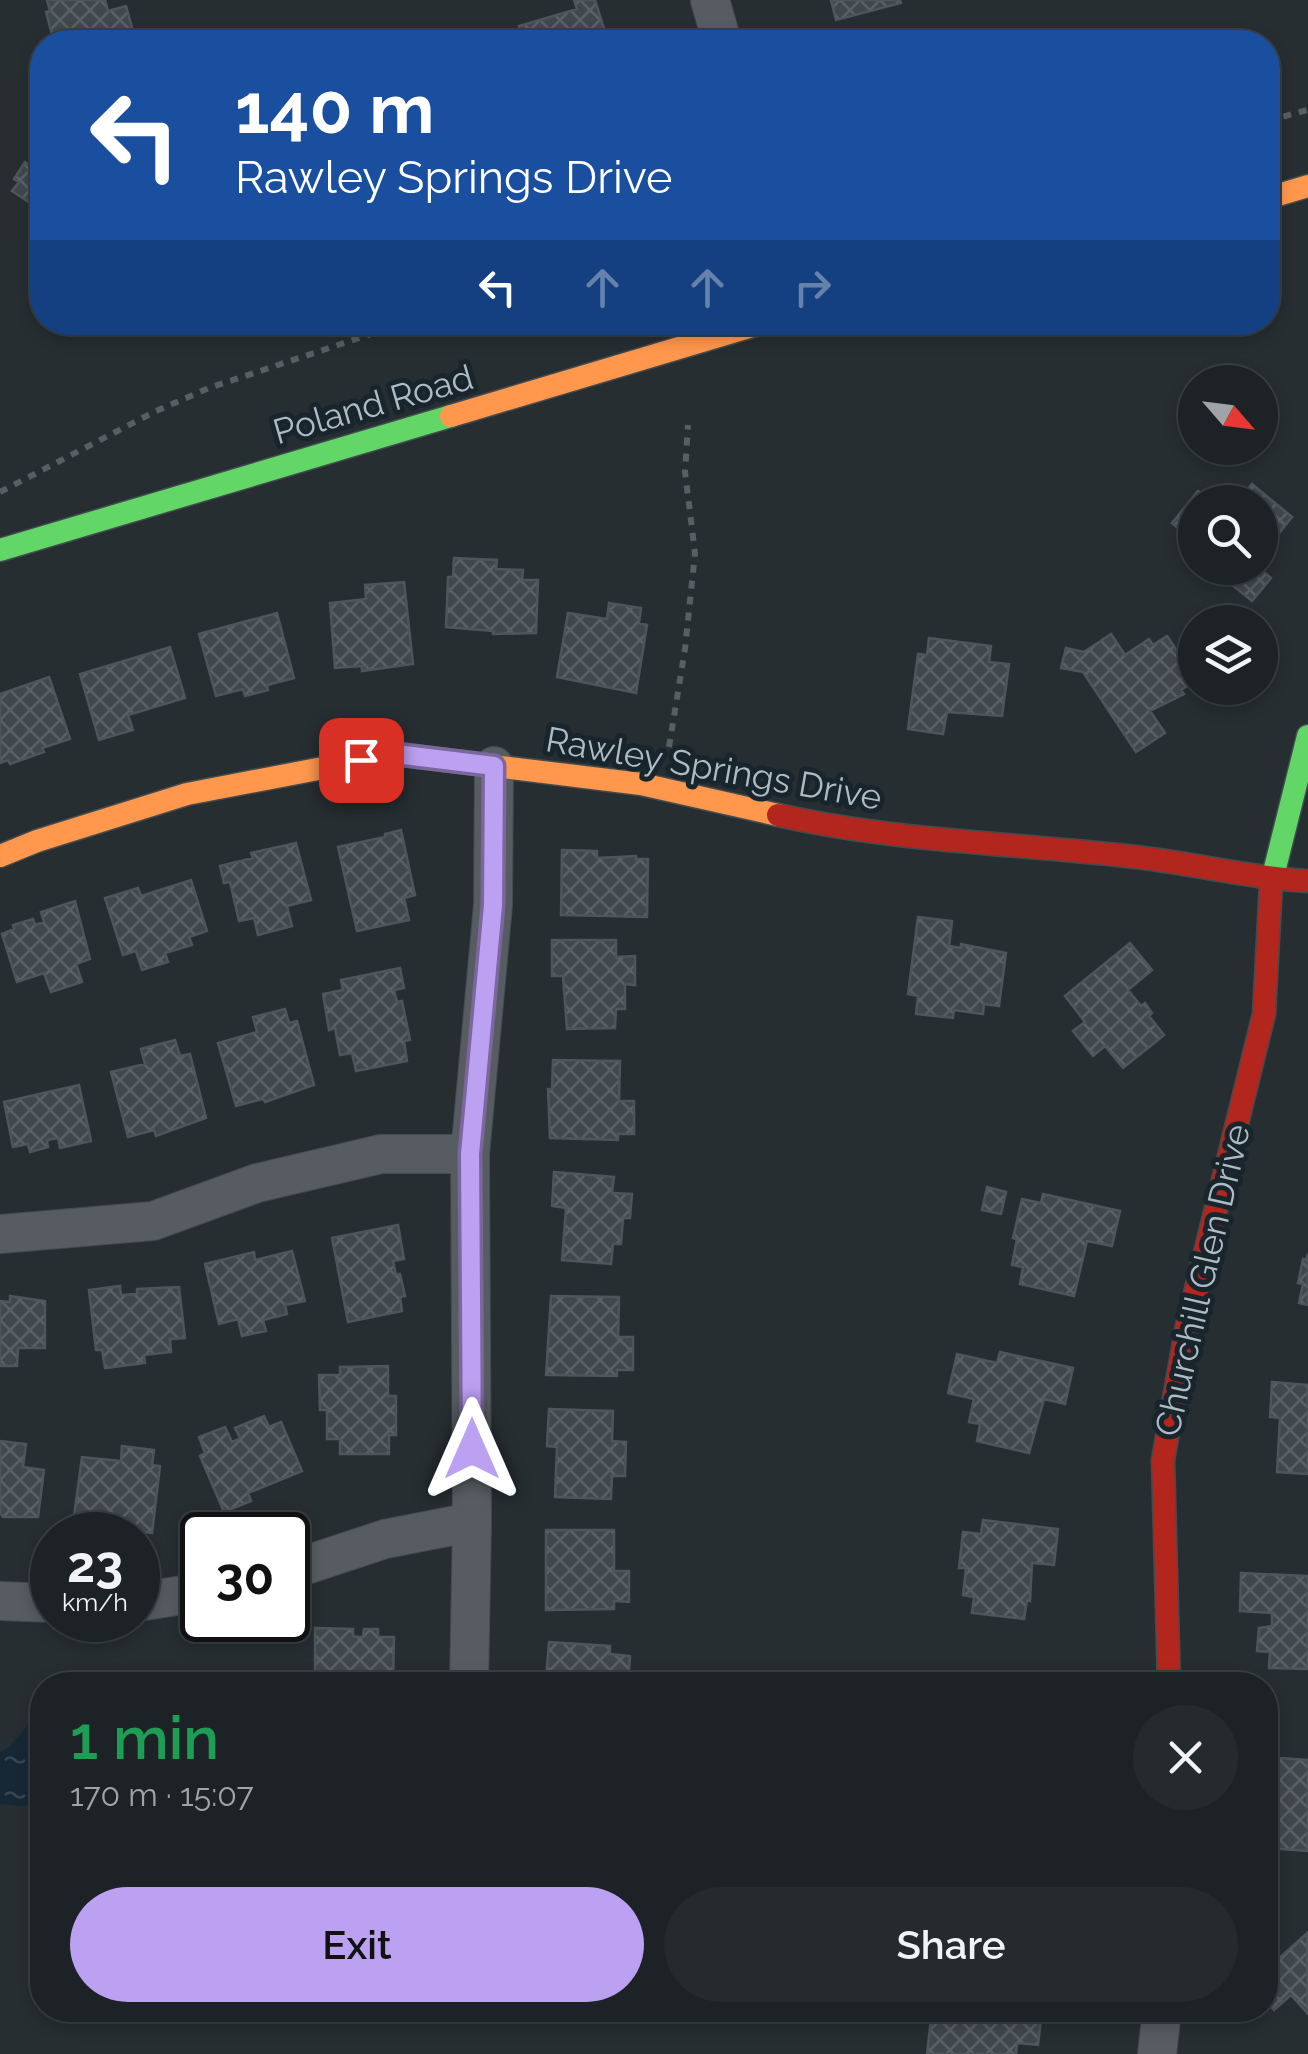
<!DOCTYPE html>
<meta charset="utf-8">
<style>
body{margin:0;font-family:Raleway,sans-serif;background:#252a2e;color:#f1f3f6;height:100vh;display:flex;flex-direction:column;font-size:38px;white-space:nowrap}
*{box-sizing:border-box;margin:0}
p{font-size:32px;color:#a0a4a7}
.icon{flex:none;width:55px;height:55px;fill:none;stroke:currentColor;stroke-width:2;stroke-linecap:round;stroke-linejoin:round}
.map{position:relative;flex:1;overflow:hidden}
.details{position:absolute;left:30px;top:1672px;width:1248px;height:350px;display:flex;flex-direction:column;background:#1c2226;border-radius:40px;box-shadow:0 5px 15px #0003,0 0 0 2px #3a3f43}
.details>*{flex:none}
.guide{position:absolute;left:30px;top:30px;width:1250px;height:305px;border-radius:40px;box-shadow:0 5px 15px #0003,0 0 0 2px #3a3f43;background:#1a4fa0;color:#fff;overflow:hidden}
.needle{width:65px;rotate:118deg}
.buttons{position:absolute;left:1178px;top:365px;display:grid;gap:20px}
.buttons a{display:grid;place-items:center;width:100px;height:100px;border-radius:50%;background:#1c2226;box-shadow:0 5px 15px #0003,0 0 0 2px #3a3f43;font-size:50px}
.speed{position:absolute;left:30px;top:1512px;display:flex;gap:20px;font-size:50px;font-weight:700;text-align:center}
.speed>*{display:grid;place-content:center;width:130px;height:130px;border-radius:50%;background:#1c2226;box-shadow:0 5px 15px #0003,0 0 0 2px #3a3f43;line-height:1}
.speed small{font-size:25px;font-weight:400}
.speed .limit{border:5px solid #111;border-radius:15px;background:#fff;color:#111}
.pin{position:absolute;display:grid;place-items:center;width:85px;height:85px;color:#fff;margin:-42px;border-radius:20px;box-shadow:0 5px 15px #0006}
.me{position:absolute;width:110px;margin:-55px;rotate:0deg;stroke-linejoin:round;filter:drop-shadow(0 0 8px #0008)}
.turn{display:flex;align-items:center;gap:35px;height:210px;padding:0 40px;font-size:45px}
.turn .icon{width:130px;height:130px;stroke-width:2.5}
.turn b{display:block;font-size:70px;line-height:85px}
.lanes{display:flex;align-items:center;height:95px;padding:0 40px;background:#0003;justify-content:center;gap:50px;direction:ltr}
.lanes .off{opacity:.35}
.round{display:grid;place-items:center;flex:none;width:105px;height:105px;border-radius:52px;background:#252a2e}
.overview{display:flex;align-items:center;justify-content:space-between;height:170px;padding:0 40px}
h1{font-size:60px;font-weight:600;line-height:75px;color:#1e9e55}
.action{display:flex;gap:20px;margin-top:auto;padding:20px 40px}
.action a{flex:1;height:115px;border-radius:60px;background:#bca0f2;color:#111;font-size:40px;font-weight:600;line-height:115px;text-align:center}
.action a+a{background:#252a2e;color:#f1f3f6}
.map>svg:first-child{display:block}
</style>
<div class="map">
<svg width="1308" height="2054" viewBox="0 0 1308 2054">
<defs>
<pattern id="water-ripples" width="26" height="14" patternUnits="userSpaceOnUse" patternTransform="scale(2.5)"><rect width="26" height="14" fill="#162836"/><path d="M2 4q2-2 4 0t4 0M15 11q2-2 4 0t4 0" fill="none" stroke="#354552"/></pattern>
<pattern id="building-cross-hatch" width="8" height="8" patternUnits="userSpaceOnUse" patternTransform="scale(2.5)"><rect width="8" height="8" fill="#40484e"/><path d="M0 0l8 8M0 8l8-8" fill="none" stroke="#596066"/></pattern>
</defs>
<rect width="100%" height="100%" fill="#262e32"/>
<path fill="url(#water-ripples)" d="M42 1709V1800L22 1806 0 1804V1752L8 1748Z"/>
<path fill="url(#building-cross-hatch)" stroke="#4d565a" stroke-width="2.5" d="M47 0H105L108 11 126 6 134 35 113 42H54L46 12 50 11Z
M574 0H595L606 35 597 38 598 42H524L519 26 577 9Z
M831 0H900L901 3 836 20Z
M42 136V211L12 191 19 182 14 179 25 162 29 165 37 154 33 151Z
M1252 484 1292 517 1260 557V502H1221L1235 485 1245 493Z
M1198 491 1212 502H1195V542L1172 523Z
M454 558 497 560 496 569 523 570 522 580H538L536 633 493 634V631L446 627 448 577H453Z
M1211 568H1259L1271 578 1252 601Z
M404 582 413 664 362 671V666L335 668 330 603 366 599 365 585Z
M609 603 641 608 639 623 647 625 636 693 557 677 568 613 607 619Z
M277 613 294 678 267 685 268 690 245 696 243 689 216 696 199 634Z
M1111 634 1125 655 1149 639 1153 645 1167 636 1195 677V681L1181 690 1184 694 1150 711 1165 733 1136 752 1083 672 1061 668 1066 648 1084 652Z
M929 638 991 646 989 662 1009 664 1002 716 947 712 943 734 908 729 918 654 927 655Z
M170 647 185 698 128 715 133 730 99 740 80 674Z
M49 677 70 739 42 748 44 752 10 764 8 760 0 763V694Z
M401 830 415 895 404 898 409 920 357 931 338 847 385 837V834Z
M296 843 311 900 287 906 292 926 258 935 254 918 239 921 230 882 224 883 220 866 253 858 251 853Z
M562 850 597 851V858L636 856V859H648L647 917 561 915Z
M191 880 207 931 189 937 192 945 165 953 168 962 142 970 136 951 123 955 105 898 138 888 141 896Z
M75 901 90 959 76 964 82 982 51 992 44 973 17 982 2 934 14 929 13 925 33 919 35 925 44 922 41 912Z
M918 917 952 921 949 946 961 948V944L1006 953 999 1006 984 1004 983 1014 954 1010 953 1018 916 1014 918 996 908 994Z
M552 940H616V957L635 956V985L625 984V1009H616L615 1028 567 1029 563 976H552Z
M1130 943 1152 970 1128 990 1141 1006 1145 1003 1152 1013 1149 1016 1164 1035 1123 1068 1105 1046 1093 1056 1073 1031 1085 1022 1065 996Z
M400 968 404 988 394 990 397 1002 402 1001 410 1040 404 1041 407 1061 356 1071 352 1053 340 1055 335 1028 329 1030 323 994 343 990 341 980Z
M285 1009 289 1023 297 1021 314 1085 265 1102 263 1099 236 1106 218 1043 257 1032 253 1017Z
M175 1040 180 1056 190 1054 206 1118 156 1136 154 1130 128 1137 111 1072 145 1064 141 1049Z
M553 1060 620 1061 619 1101H634V1134H618V1140L550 1138 548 1089 552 1090Z
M79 1085 91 1141 60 1148 58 1138 47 1140 48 1147 30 1152 28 1144 13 1147 4 1102Z
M554 1172 614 1177 612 1193 632 1194 630 1218H623L621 1244H613L611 1264 562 1260 566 1208 552 1206Z
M987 1187 1006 1192 1001 1214 982 1210Z
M1043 1194 1120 1211 1112 1246 1087 1241 1074 1296 1020 1284 1023 1267 1012 1265 1017 1239 1013 1238 1022 1199 1041 1203Z
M398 1225 404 1259 393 1261 396 1275 400 1274 405 1296 400 1297 402 1311 348 1322 332 1238Z
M292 1251 305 1301 285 1305 287 1314 263 1320 266 1331 242 1336 238 1319 219 1324 205 1264 254 1252 255 1260Z
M1308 1254V1305L1299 1303 1303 1284 1298 1283 1303 1259 1306 1260Z
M120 1286 121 1295 137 1294V1289L179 1287 185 1338 170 1339 171 1352 144 1355 145 1363 105 1368 102 1350H96L89 1290Z
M10 1296 45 1301V1348H18L17 1366H0V1301L10 1302Z
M551 1296 619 1297 618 1337H633V1370H617V1376L546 1375Z
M1000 1352 1073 1368 1065 1404 1044 1399 1029 1453 977 1441 980 1424 969 1422 974 1399 948 1393 957 1354 997 1363Z
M388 1366V1396H396V1435H389V1454H340V1439H327V1410H320L319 1375H340V1367Z
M1272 1382 1308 1385V1474L1277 1472 1280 1418 1270 1417Z
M549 1409 613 1411 612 1441 626 1442 625 1476H612L611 1499 555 1497 557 1447 547 1446Z
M264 1416 269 1427 281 1422 302 1471 248 1493 251 1501 224 1512 200 1456 205 1453 199 1437 225 1427 232 1442 240 1438 235 1428Z
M0 1441 26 1444 23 1467 44 1470 38 1517H3L0 1513Z
M122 1446 154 1450 152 1465 160 1466 152 1533 73 1524 82 1457 121 1461Z
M983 1520 1058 1529 1054 1565 1032 1563 1030 1601 1027 1600 1024 1619 972 1613 974 1597 963 1595 966 1568H959L963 1532 981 1534Z
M546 1530H614V1571H629V1602L614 1601V1609L546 1610Z
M1241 1573 1308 1576V1669L1269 1668 1270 1652 1257 1651 1259 1628 1272 1626V1613L1240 1611Z
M315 1628 353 1629V1636L358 1637H363L364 1629H378V1637H394L393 1685H315Z
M549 1642 610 1646V1654L630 1656 628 1685H559L560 1680 546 1679Z
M1265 1757 1308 1760V1851L1267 1848 1271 1792 1265 1791Z
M1307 1933 1308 2014 1291 1995 1274 2010 1265 2000V1971Z
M932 2010H1042L1038 2045 1017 2043 1016 2054H927Z"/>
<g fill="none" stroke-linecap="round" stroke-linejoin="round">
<defs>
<path id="street" d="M710 0 722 42
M0 1234 153 1221 257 1183 381 1154H470
M288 1571 385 1539 472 1522
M0 1601 52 1603
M138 1602 202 1592
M469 1685 472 1522 470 1154 493 905 494 766
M1157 2054 1162 2010"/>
<path id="fast" d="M0 550 451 416
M1271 884 1308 736"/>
<path id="slow" d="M1268 198 1308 186
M451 416 766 322
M0 856 37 841 187 794 396 754 641 784 778 815"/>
<path id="jam" d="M778 815C893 841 1010 843 1127 856 1188 862 1247 878 1308 881
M1169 1685 1163 1460 1187 1326 1264 1014 1271 884"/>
</defs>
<use href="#street" stroke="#434b4f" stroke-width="40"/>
<use href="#fast" stroke="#434b4f" stroke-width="25"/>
<use href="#slow" stroke="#434b4f" stroke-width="25"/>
<use href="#jam" stroke="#434b4f" stroke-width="25"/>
<path stroke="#575f63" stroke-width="6" stroke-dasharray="8 8" stroke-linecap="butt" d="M1268 121 1307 110
M0 492 154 412 209 388 407 322
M669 747 685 649 695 553 685 472 688 425"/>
<use href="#street" stroke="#565c61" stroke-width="38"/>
<use href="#fast" stroke="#63d668" stroke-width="22"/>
<use href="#slow" stroke="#ff974d" stroke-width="22"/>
<use href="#jam" stroke="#b3261e" stroke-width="22"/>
</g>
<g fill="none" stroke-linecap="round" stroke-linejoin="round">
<defs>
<path id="route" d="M361 760 396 754 494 766 493 905 470 1154 472 1449"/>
</defs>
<use href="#route" stroke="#7a689d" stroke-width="25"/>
<use href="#route" stroke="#bca0f2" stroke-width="18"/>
</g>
<g text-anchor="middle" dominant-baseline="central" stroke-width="10" stroke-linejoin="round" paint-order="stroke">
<g font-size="35" fill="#aebbc5" stroke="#19252d">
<text transform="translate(373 404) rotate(-16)">Poland Road</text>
<text transform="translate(714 768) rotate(10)">Rawley Springs Drive</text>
<text transform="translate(1202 1280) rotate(-77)">Churchill Glen Drive</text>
</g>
</g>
</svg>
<div class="buttons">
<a><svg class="needle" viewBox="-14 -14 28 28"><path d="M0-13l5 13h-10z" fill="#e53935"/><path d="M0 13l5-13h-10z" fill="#a0a4a7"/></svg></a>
<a><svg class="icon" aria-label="search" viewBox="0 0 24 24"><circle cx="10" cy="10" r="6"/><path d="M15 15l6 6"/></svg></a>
<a><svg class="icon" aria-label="layers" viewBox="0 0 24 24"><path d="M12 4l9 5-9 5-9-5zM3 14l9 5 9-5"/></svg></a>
</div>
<div class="speed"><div>23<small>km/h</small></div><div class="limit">30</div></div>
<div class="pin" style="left:361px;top:760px;background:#d93025"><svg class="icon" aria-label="arrive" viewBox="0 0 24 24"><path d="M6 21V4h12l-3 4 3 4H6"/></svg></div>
<svg class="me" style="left:472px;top:1449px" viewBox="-20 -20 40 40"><path d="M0-17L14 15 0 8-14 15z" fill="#bca0f2" stroke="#fff" stroke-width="4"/></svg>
<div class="guide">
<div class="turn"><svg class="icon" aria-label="left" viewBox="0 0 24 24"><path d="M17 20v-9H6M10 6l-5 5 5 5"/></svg><div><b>140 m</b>Rawley Springs Drive</div></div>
<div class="lanes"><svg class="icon" aria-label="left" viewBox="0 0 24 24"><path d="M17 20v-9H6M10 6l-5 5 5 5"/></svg><svg class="icon off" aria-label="ahead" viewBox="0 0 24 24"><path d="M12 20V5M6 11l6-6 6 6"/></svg><svg class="icon off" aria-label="ahead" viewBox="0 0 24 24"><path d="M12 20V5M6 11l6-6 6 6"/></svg><svg class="icon off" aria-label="right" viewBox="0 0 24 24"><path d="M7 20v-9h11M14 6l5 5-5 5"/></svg></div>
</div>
<section class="details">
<div class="overview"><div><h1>1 min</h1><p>170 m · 15:07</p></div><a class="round"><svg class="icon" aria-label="close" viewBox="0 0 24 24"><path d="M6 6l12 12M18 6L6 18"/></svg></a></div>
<div class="action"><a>Exit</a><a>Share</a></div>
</section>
</div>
